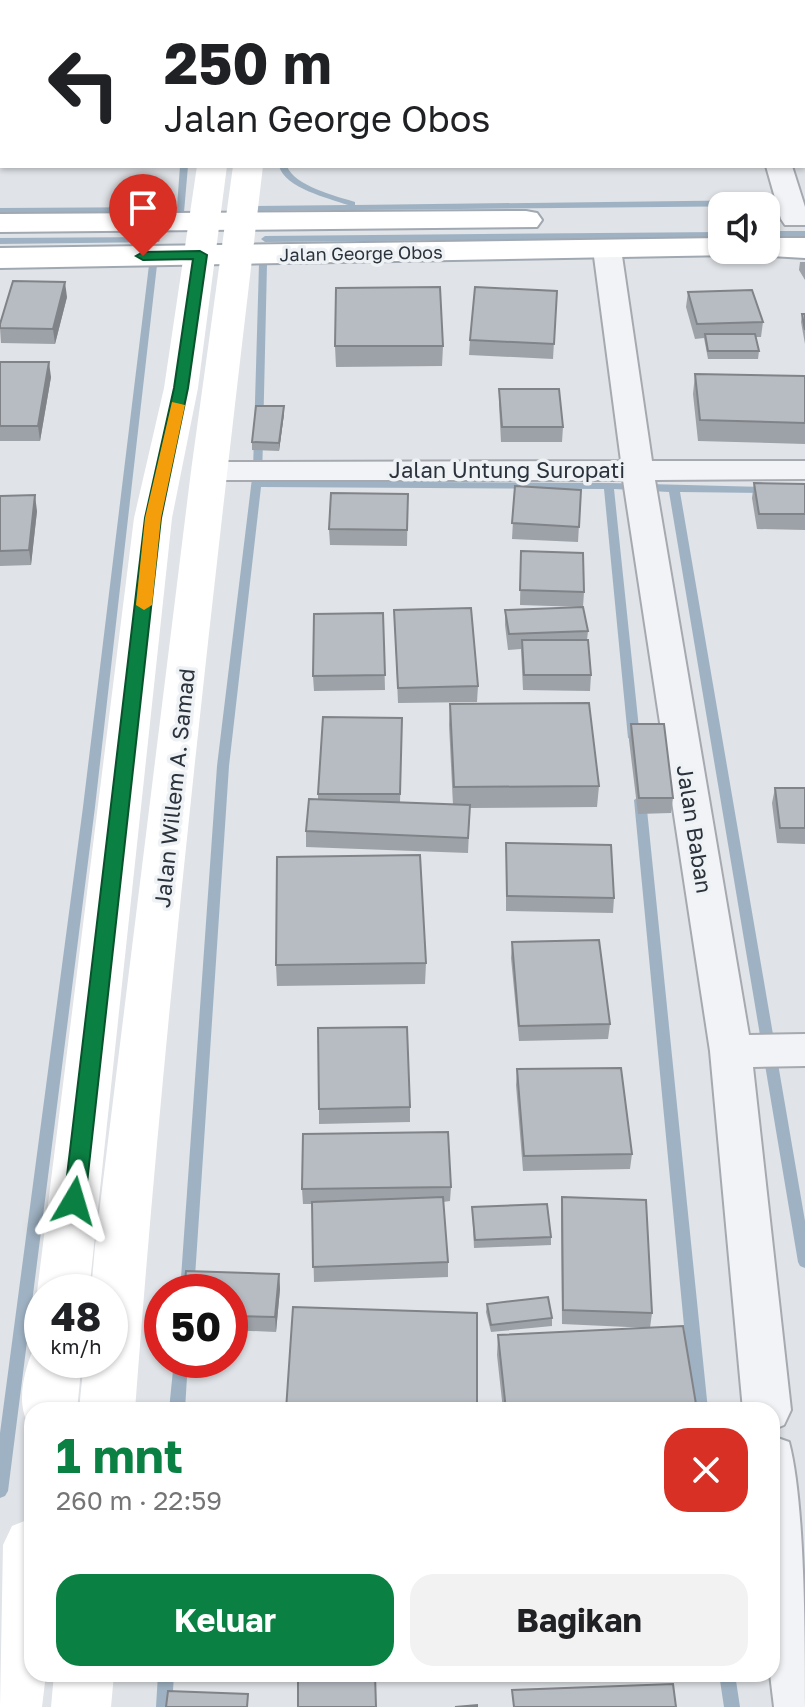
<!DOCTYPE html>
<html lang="id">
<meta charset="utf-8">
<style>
body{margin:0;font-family:"Golos Text",sans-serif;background:#f2f2f2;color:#202124;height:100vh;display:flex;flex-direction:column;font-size:30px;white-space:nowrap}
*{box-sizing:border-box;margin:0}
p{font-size:26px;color:#757577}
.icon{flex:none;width:44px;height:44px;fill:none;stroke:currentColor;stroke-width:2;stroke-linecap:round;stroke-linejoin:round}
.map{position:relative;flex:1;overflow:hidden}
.side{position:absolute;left:24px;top:1402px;width:756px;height:280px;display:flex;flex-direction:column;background:#fff;border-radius:24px;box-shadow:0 2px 6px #0004}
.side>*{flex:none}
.hud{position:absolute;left:0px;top:0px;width:806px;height:168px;box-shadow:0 2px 6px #0004;background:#fff;color:#202124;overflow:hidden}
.buttons{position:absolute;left:708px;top:192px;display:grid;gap:16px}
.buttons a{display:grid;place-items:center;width:72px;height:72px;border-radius:16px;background:#fff;box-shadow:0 2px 6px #0004;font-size:40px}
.speed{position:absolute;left:24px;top:1274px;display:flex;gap:16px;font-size:40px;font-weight:700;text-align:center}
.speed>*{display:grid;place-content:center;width:104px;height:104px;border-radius:50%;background:#fff;box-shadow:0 2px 6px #0004;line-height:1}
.speed small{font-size:20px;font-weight:400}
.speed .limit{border:12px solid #d22;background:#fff;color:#111}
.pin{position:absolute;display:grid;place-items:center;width:68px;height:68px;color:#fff;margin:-82px -34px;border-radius:50% 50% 50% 0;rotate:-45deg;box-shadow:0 0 8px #0007}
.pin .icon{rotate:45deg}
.me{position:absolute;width:88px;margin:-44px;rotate:7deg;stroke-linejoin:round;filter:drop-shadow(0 0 6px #0008)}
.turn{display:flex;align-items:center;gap:28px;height:168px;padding:0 32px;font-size:36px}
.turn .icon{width:104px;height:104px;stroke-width:2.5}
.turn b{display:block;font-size:56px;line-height:68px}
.round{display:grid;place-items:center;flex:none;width:84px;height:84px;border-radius:24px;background:#f2f2f2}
.headline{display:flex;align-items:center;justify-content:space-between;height:136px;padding:0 32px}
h1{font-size:48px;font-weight:700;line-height:60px;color:#0b8043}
.action{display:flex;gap:16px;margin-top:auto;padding:16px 32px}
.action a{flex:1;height:92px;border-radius:24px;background:#0b8043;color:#fff;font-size:32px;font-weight:700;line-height:92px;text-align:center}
.action a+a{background:#f2f2f2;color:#202124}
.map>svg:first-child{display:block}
</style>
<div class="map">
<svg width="805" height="1707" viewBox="0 0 805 1707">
<rect width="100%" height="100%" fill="#e0e3e7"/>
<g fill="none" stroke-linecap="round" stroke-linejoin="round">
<path fill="#9fb2c3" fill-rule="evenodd" d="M162 0H170V2H162Z
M240 0H248L249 2H241Z
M763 0H771L772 2H764Z
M804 12H805V16H804Z
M804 35H805V39H804Z
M804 157H805V165H804Z
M180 166H188L184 212 0 214V208L177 207Z
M279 166H287C294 186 336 196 355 202V205L766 200 770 203 766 206 252 211V207L255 206 348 205C328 198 285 188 279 166Z
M766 231H805V237H766Z
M722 232V238L265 242 261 239 265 236Z
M156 237 160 240 159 242 0 244V238Z
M263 261 267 264 262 481 609 483 767 487 772 490 767 493 680 492 805 1221V1268L800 1266 798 1262 669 492 614 489 640 738 634 742 628 738 604 489 261 487 229 766 194 1292H180L217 766 253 470 259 264Z
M153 262 157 265 95 807 8 1491 5 1496 0 1498V1433L83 807 149 265Z
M640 796 646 800 708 1410H692L634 800Z
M174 1360H188L185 1410H169Z
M158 1674H174L172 1707H156Z
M719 1674H735L740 1707H724Z"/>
<defs>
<path id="service" d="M30 0H60L28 2Z
M68 0H80L66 2Z
M412 0H424L425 2H413Z
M0 2H3L2 8H0Z
M0 122H2V130H0Z"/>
<path id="minor" d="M721 0H745V2H721Z
M804 20H805V34H804Z
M766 166H792L805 207V225H785L781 219Z
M607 241 617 243 621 249 652 461H805V479L655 480 749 1035 805 1034V1066L753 1067 791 1410 784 1425 772 1430V1410H743L710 1051 623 480H209L198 478 193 471 198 464 209 462 621 461 593 249 597 243Z
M772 1436 789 1442C805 1502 805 1638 805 1707H774L770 1674Z"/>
<path id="primary" d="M526 211 537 213 542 220 537 227 0 232V214Z
M722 238V250H737L733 255 0 268V248Z
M766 238H805V258L755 255 751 250H766Z"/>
</defs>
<use href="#service" stroke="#a6aab0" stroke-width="4"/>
<use href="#minor" stroke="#a6aab0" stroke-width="4"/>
<use href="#primary" stroke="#a0a8b1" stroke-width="4"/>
<use href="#service" fill="#f2f3f6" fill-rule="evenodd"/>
<use href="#minor" fill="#f2f3f6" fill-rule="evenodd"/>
<path fill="#fff" fill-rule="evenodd" d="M181 0H209L210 2H182Z
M215 0H243V2H215Z
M197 166H227L198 388 172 518 89 1292H42V1303L37 1292 134 518 164 388Z
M233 166H263C214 580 166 995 135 1410H79L84 1360H110V1292H91L95 1246 191 471Z
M42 1341V1360H82L77 1410H32V1428C13 1408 25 1366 36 1343Z
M32 1518V1674H46L42 1707H0L3 1545 12 1526Z
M54 1674H114L111 1707H51Z"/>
<use href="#primary" fill="#fff" fill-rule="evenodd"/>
</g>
<path fill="#9da2a8" d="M800 262H805V280L799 270Z
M557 291 553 359 469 355 470 340Z
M688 292 763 322 761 337H756L759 351 758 359H708L704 338 695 339 686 307Z
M67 297 55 344 1 343 0 328Z
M802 314H805V344L801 322Z
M335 346H443L442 366 336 367Z
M0 362 51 377 40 441H0Z
M695 374 805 376V444L698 441 693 394Z
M499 389 563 427 562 442H501L499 404Z
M284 406V414L279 451 252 450V442Z
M754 483 805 484V530L757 529 752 498Z
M515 486 581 490 578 542 512 539Z
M408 494 407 546 330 545 329 529Z
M0 496 37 511 31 565 0 566Z
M521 551 584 592 583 607 588 631 587 640 591 675 590 691 523 690 521 649 508 650 505 625V610L582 607 520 605Z
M394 610 478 686 477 702 398 703Z
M383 613 385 690 314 691 313 676Z
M450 704 599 786 597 807 470 808 468 853 306 847V831L318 800V794L402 718 400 803 453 805 449 725Z
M631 724 673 798 671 813 638 814 629 740Z
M775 788H805V844L777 843 772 803Z
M506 843 614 898 613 913 506 911Z
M512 942 610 1024 608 1039 519 1041 511 958Z
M426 963 425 984 277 986 276 965Z
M517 1069 632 1154 630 1169 523 1171 516 1085Z
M410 1107V1122L319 1124V1109Z
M451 1187 450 1201 443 1202 448 1262V1277L314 1282 312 1204H303L302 1189Z
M562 1197 652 1313 650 1328 697 1410H503L497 1355 498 1335 650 1328 562 1324 561 1212Z
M472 1207 551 1237V1245L474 1248Z
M279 1274 280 1289 276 1332 230 1330V1292Z
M487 1304 552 1318V1326L491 1332 486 1312Z"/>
<path fill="#808488" d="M65 282 67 297 55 344 53 329Z
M49 362 51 377 40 441 38 426Z
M284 406V414L279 451V443Z
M35 495 37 511 31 565 29 550Z
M279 1274 280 1289 276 1332 275 1317Z"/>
<path fill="#b7bcc3" stroke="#808488" stroke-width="2" d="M458 0H528V2H459Z
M535 0H549V2H536Z
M655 0H692L693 1 656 2Z
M13 281 65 282 53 329 0 328V324Z
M440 287 443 346H335L336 288Z
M475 287 557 291 554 344 470 340Z
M752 290 763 322 697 324 688 292Z
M802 314H805V330Z
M705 334H755L759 351H708Z
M0 362H49L38 426H0Z
M695 374 805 376V423L700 420Z
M499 389H559L563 427H502Z
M256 406H284L279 443 252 442Z
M754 483 805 484V514H759Z
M515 486 581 490 579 527 512 523Z
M331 493 408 494 407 530 329 529Z
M35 495 29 550 0 551V496Z
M521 551 583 553 584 592 520 590Z
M583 607 588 631 509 634 505 610Z
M471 608 478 686 398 688 394 610Z
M383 613 385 675 313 676 314 614Z
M522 640H588L591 675H524Z
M589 703 599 786 454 787 450 704Z
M323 717 402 718 400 794H318Z
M631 724H664L673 798H639Z
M775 788H805V828H780Z
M309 799 470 805 468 838 306 831Z
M506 843 611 845 614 898 507 896Z
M420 855 426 963 276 965 277 857Z
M599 940 610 1024 519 1026 512 942Z
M407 1027 410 1107 319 1109 318 1028Z
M621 1068 632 1154 524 1156 517 1069Z
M448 1132 451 1187 302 1189 303 1134Z
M443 1197 448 1262 313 1267 312 1202Z
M562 1197 646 1200 652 1313 563 1310Z
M547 1204 551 1237 475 1240 472 1207Z
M186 1271 279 1274 275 1317 230 1316V1292H184Z
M548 1297 552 1318 491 1325 487 1304Z
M293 1307 477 1313V1410H286Z
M683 1326 697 1410H506L498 1335Z
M298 1674H375L376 1707H298Z
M673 1684 676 1707H514L512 1690Z
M168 1691 248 1694 247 1707H166Z
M477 1705V1707H455Z"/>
<path fill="#0b8043" stroke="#07532c" stroke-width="2" d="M200 251 207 255 188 388 161 518 85 1201 74 1209 64 1201 145 518 174 388 193 259 143 260 136 256 143 252Z"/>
<path fill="#f59e0b" d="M172 402 185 405 161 518 152 605 144 610 136 605 145 518Z"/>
<g text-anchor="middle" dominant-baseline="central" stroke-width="7" stroke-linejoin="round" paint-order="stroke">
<g font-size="18" fill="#2a323c" stroke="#eff2f5">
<text transform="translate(361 253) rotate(-1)">Jalan George Obos</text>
</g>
<g font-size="22" fill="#2a323c" stroke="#eff2f5">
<text x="507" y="469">Jalan Untung Suropati</text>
<text transform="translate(174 788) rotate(-84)">Jalan Willem A. Samad</text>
<text transform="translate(695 829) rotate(81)">Jalan Baban</text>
</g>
</g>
</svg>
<div class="buttons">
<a><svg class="icon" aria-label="sound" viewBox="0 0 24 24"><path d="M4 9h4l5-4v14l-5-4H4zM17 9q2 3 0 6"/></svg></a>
</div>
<div class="speed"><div>48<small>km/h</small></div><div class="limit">50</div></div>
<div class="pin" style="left:143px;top:256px;background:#d93025"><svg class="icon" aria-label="arrive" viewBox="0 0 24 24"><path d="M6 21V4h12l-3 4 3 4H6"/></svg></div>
<svg class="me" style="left:74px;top:1201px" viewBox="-20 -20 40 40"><path d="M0-17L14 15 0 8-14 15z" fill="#0b8043" stroke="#fff" stroke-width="4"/></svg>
<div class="hud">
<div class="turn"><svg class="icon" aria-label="left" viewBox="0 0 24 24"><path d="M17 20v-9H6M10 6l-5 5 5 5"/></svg><div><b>250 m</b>Jalan George Obos</div></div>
</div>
<section class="side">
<div class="headline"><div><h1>1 mnt</h1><p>260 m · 22:59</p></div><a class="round" style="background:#d93025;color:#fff"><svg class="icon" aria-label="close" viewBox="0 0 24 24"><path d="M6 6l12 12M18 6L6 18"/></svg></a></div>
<div class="action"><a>Keluar</a><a>Bagikan</a></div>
</section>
</div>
